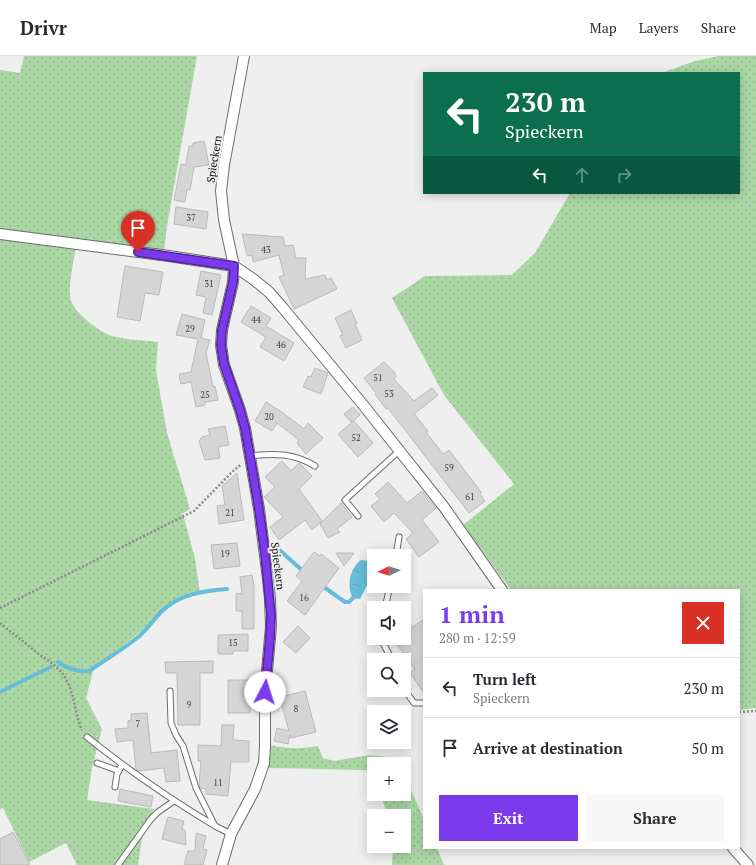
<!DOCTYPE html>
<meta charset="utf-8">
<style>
body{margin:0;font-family:"PT Serif",serif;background:#f7f7f7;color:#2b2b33;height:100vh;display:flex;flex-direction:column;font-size:15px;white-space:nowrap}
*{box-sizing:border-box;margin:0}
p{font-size:13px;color:#7c7c81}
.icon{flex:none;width:22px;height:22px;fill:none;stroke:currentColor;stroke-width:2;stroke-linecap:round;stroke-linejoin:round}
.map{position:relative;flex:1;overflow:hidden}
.sheet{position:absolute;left:423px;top:533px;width:317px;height:260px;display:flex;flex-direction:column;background:#fff;border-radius:0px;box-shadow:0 2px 10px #0003}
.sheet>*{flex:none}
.hud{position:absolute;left:423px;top:16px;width:317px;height:122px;border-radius:0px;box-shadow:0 2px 10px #0003;background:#0b6e4f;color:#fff;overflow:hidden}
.needle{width:26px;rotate:265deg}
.tools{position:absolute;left:367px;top:493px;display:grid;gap:8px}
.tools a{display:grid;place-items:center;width:44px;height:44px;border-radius:0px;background:#fff;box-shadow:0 2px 10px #0003;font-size:20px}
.pin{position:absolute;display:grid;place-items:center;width:34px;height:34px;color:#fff;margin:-41px -17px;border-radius:50% 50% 50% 0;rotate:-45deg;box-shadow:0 0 4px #0007}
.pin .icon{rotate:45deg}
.me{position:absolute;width:44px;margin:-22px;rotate:5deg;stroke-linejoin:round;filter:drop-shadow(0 0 3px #0008)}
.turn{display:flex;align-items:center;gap:14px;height:84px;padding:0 16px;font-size:18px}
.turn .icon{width:52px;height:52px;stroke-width:2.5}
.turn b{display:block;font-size:28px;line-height:34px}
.lanes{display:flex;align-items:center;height:38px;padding:0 16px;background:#0003;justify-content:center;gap:20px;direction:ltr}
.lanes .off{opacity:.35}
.round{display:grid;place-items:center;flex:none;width:42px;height:42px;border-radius:0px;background:#f7f7f7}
.headline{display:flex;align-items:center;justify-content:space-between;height:68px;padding:0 16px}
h1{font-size:24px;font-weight:700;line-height:30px;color:#7c3aed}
.action{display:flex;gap:8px;margin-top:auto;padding:8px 16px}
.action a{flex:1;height:46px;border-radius:0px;background:#7c3aed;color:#fff;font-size:16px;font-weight:700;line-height:46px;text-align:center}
.action a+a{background:#f7f7f7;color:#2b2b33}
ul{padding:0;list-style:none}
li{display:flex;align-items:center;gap:12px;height:60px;padding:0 16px;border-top:1px solid #e1e1e2}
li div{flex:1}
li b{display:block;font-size:15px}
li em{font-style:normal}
header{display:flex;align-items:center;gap:24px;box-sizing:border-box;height:56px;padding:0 20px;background:#fff;border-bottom:1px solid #e1e1e2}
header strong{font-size:19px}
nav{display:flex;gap:22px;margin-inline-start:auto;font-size:14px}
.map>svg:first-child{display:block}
</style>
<header>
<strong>Drivr</strong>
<nav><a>Map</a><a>Layers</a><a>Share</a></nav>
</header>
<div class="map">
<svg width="756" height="809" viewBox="0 0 756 809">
<defs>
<pattern id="grass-dots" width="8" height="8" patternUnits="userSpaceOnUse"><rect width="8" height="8" fill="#aad7a4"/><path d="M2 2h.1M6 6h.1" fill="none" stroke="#91b88c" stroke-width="1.8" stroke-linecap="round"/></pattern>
<pattern id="water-ripples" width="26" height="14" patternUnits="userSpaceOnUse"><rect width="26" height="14" fill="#65bdd8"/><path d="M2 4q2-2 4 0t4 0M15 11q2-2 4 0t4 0" fill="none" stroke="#57a1b8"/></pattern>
</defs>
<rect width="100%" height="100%" fill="#efeff0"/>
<path fill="url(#grass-dots)" d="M24 0H197L167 170 164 196 77 184C75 200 67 231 71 245 75 257 101 277 112 280 127 284 143 284 158 286L156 314 167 377 190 453 182 458 184 462 195 502 200 537 177 545 93 615 86 642 102 673 92 712 87 744 154 753 142 782 138 809H77L66 787 29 806 3 752 0 753V14L20 17Z
M719 0H756V652L739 654V534H511L463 469 514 428 444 339 392 242 425 220 512 219 535 197 570 137H739V17H662L695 5Z
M270 689C289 693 300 693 318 690L323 702 334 705 369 699 396 702 399 708H374V726L367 714 269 712Z
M404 719 424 763V792H437L444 809H392L393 790H404V760H388L380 738H404Z"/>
<path fill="url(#water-ripples)" d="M361 504 369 505C376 516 365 533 360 543L353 542C346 530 350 512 361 504Z"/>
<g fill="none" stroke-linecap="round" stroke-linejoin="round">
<path stroke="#65bdd8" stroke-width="4" d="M276 491 304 516
M321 529 345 546H349L353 542
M58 606C68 613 77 616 89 615 105 604 122 594 137 582 147 574 153 564 162 555 180 538 203 535 227 533
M0 636 51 611"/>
</g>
<path fill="#d5d5d6" stroke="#b9b9ba" d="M204 85 209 109 194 111 190 134 187 133 185 146 174 144 181 108 186 109 189 90H193V87Z
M176 151 208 156 206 173 174 168Z
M242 178 283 181 285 190 293 189 296 202H306L305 223 325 219 327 224 331 222 337 233 294 253 279 221 284 219 279 199 253 206 252 199 249 200 247 199Z
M125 210 163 216 159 239 145 237 140 265 117 261Z
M201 215 221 219 212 259 203 257 206 241 196 239Z
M251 250 271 262 266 270 294 287 284 305 260 291 266 281 241 266Z
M351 254 357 267 355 268 362 284 346 292 340 280 343 279 335 262Z
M182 258 205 264 201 282 210 284 206 297 213 331 215 330 218 344 205 346V349L196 351 191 326 181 328 179 318 191 316 198 283 176 279Z
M384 306 394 316 396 321 394 323 414 345 432 332 438 339 414 358 428 375 426 376 443 398 449 394 481 436 480 438 485 445 469 457 388 352 386 353 375 338 376 337 364 322Z
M315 312 328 317 321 338 303 331 308 320 311 321Z
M266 346 283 357 304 373 308 367 323 382 306 398 297 387 299 384 277 367 272 375 255 365Z
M353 351 360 359 351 366 344 358Z
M354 365 373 387 358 401 338 378Z
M225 370 229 389 218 391 220 402 205 404 199 385 202 381 210 379 208 373Z
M282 405 291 415 299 407 312 420 299 433 322 465 312 474 305 464 279 484 270 471 283 461 264 441 275 431 265 421Z
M237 417 244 464 219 468 217 450 225 449 222 430Z
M388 426 407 447 422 435 436 452 422 464 439 486 419 501 406 483 413 477 394 457 384 466 371 450 380 443 375 438Z
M341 447 352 461 337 473 340 476 328 482 320 468Z
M237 487 240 510 214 513 211 489Z
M314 496 320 500 321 498 339 512 305 559 287 545 302 525 296 520Z
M336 497H354L344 510Z
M252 519 254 529V573H242V555H236V537L242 538 240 521Z
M424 563V637L410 617 415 613 392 582H404V577Z
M298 570 310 582 296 597 283 586Z
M248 578V595H233V598H218V579Z
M213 605V617H200V669H178L177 617H166L165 606Z
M228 624H250V657H228Z
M305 635 316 676 291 682 290 679 288 688 274 685 277 672 289 675 282 650 284 640Z
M147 657 151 697 177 694 180 725 166 726 164 712 138 715 136 713 133 684 117 686 115 673 128 672V665L131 664V658Z
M222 669H234L233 684 249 685V706H231L228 740 206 738V733L200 732 199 730 201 705H198V689L221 690Z
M120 733 153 740 151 751 118 745Z
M168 761 184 765 182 773 185 774 186 789 162 783Z
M13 776 30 809H0V783Z
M196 777 206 780 203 793 207 794 203 809H184L188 795H195Z"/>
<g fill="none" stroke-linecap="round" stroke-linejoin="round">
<defs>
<path id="service" d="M250 400C274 397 294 397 315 410
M358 460 345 444 399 395
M396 500 399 481
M385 552 390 530
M383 582V587L392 604
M404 633 414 647H424
M170 635 171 667 176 679 183 690 196 732 215 770 231 778
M87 681C128 714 170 743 215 770
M97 707 119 715
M115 731 117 718 122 709
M118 809 151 763 158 756 174 745"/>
<path id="minor" d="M0 178 169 200 234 210 253 223 269 236 283 252 364 350 444 451 502 534
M733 792 748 809
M222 809 231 778 255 733 264 707 265 690V636L271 571 270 543 268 523 259 453 245 372 240 354 224 309 221 289 222 274 233 226 234 210 224 164 221 135 224 109 244 0"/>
</defs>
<use href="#service" stroke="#6c6c6d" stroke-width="7"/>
<use href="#minor" stroke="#6c6c6d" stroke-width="12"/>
<path stroke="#89898a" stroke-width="2.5" stroke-dasharray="2 2" stroke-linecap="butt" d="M0 552 194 455 234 414 242 408
M0 567C12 577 24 586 36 596 47 604 60 611 67 625 75 640 75 659 82 674
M739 656 756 655"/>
<use href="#service" stroke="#fff" stroke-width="5"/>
<use href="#minor" stroke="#fff" stroke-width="10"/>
</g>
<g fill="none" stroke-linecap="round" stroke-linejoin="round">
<defs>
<path id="route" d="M138 196 234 210 233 226 222 274 221 289 224 308 240 354 245 372 259 453 265 498 271 559 270 582 265 636"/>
</defs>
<use href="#route" stroke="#51269a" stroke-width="10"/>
<use href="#route" stroke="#7c3aed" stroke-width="7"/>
</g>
<g text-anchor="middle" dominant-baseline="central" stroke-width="4" stroke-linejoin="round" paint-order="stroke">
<g font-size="9" fill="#414142">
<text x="191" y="162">37</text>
<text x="266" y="194">43</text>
<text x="209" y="228">31</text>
<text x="256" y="264">44</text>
<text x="190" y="273">29</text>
<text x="281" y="289">46</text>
<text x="378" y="322">51</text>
<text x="389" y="338">53</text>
<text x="205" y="339">25</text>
<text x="269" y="361">20</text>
<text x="356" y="382">52</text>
<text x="449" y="412">59</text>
<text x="470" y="441">61</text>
<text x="230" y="457">21</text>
<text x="225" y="498">19</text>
<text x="304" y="542">16</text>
<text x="233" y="587">15</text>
<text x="189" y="649">9</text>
<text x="296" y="653">8</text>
<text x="138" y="668">7</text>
<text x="218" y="727">11</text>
</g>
<g font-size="11" fill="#101010" stroke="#efeff0">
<text transform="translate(214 103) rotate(-81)">Spieckern</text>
<text transform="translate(278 510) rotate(83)">Spieckern</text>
</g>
</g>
</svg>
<div class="tools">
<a><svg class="needle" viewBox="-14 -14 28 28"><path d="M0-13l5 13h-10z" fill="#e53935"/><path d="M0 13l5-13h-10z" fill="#7c7c81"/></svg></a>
<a><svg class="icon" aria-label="sound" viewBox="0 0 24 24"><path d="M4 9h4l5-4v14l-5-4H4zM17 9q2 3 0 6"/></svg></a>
<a><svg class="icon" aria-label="search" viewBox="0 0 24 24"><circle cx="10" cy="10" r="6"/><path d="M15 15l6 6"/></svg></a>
<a><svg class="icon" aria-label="layers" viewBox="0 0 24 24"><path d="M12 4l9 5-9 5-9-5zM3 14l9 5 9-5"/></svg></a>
<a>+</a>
<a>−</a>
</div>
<div class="pin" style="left:138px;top:196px;background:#d93025"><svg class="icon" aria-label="arrive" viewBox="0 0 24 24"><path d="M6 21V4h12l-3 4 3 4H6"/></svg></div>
<svg class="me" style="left:265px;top:636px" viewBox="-20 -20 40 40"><circle r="19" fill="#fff"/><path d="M0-13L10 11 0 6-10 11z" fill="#7c3aed"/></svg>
<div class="hud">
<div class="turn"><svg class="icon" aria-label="left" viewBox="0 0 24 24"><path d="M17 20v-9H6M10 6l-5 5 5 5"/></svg><div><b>230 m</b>Spieckern</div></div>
<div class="lanes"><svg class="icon" aria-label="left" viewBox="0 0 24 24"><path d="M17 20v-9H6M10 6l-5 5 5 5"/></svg><svg class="icon off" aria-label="ahead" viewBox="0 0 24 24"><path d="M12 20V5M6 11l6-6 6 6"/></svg><svg class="icon off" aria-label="right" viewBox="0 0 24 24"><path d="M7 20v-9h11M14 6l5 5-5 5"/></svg></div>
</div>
<section class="sheet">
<div class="headline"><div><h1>1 min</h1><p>280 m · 12:59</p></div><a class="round" style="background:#d93025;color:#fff"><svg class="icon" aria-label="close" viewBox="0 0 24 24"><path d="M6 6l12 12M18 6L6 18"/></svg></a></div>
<ul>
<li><svg class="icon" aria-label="left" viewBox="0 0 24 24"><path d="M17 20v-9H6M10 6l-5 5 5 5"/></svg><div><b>Turn left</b><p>Spieckern</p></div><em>230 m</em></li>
<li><svg class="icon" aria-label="arrive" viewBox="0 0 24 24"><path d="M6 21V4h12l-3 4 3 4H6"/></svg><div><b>Arrive at destination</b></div><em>50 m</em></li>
</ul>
<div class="action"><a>Exit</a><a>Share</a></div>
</section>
</div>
